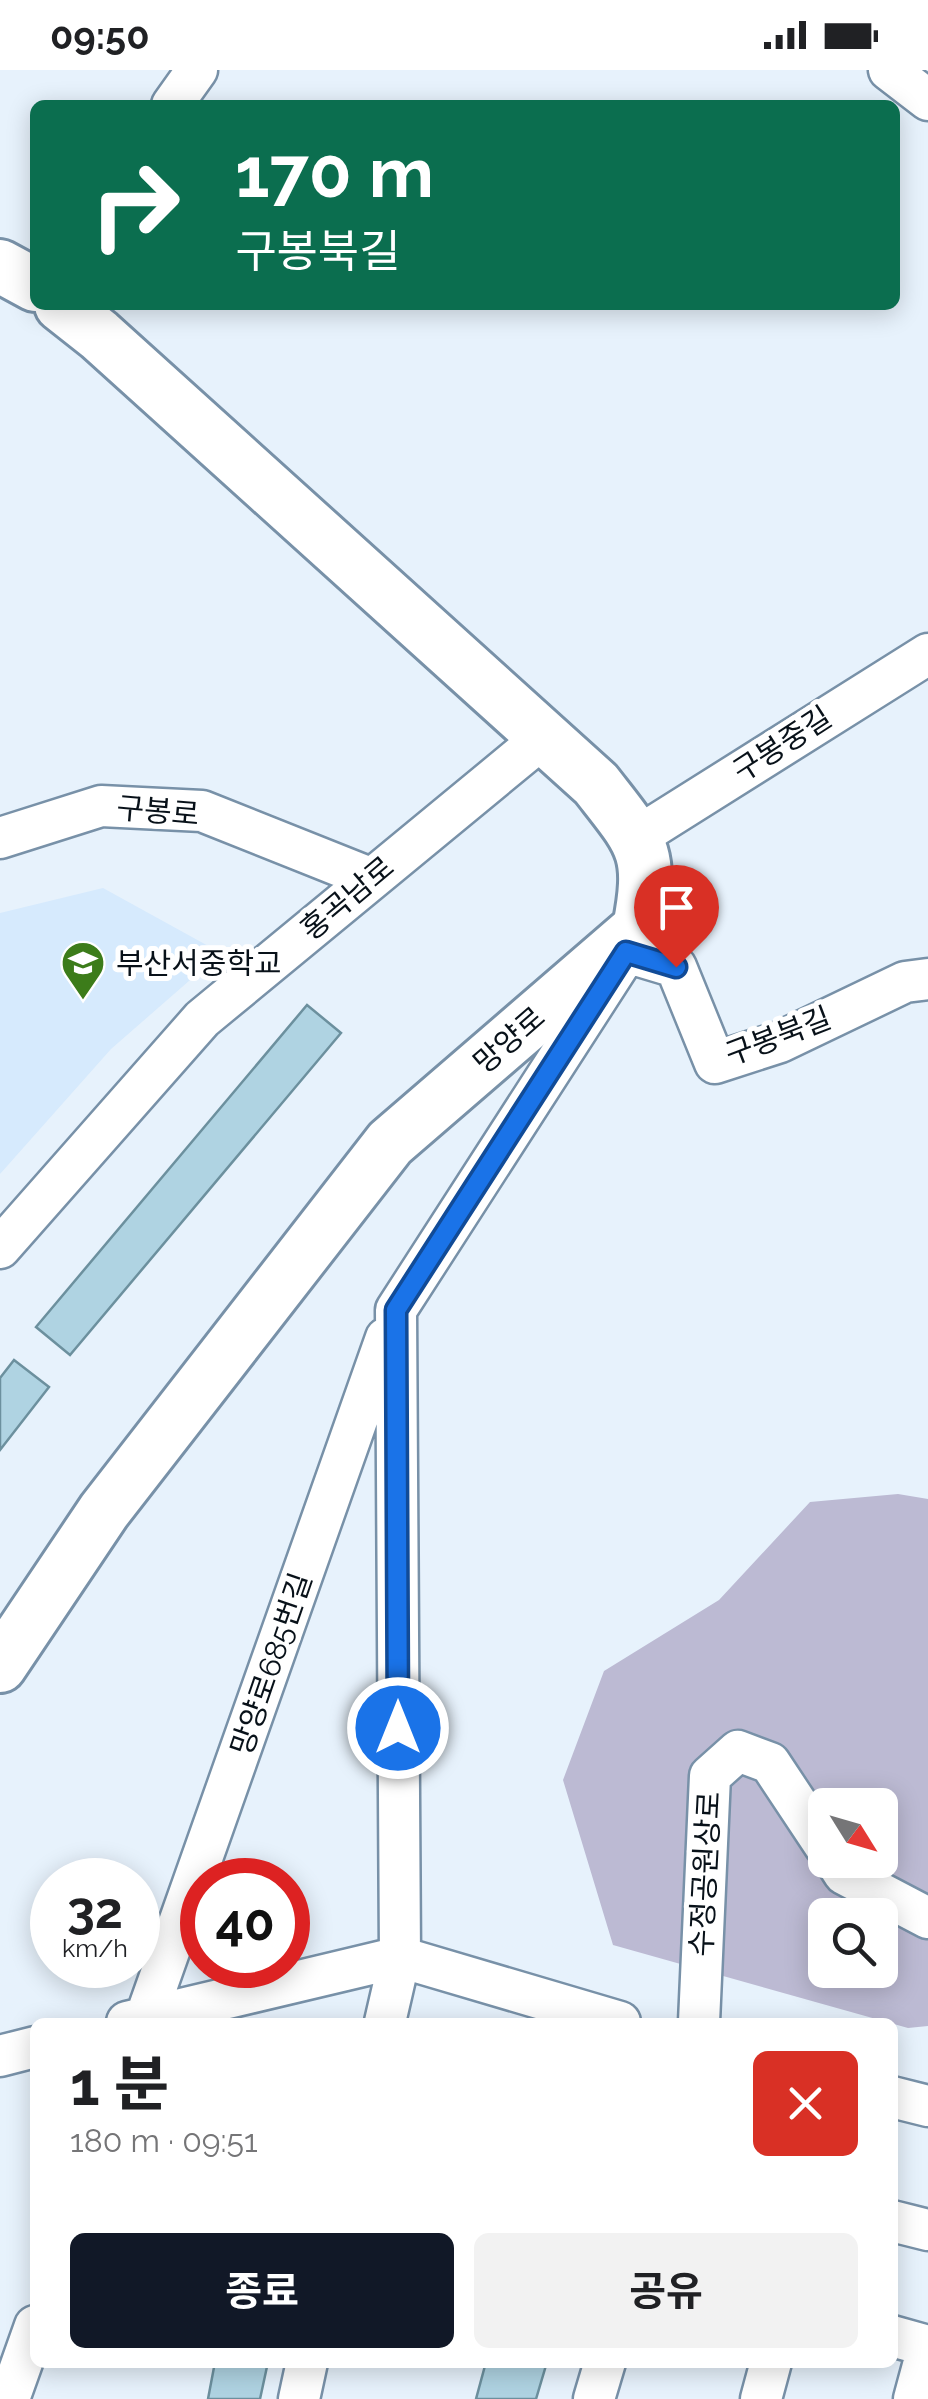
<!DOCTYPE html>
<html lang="ko">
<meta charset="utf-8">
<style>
body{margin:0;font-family:Raleway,"Noto Sans KR",sans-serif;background:#f2f2f2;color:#202124;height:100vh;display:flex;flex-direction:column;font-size:38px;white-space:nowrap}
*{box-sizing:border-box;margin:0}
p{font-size:32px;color:#757577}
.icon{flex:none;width:55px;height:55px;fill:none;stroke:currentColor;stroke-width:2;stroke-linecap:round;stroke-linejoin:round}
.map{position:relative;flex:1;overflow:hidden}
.panel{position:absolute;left:30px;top:1948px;width:868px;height:350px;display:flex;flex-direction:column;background:#fff;border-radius:15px;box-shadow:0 5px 25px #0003}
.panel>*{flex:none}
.banner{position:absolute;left:30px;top:30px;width:870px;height:210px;border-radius:15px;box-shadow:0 5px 25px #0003;background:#0b6e4f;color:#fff;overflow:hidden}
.needle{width:65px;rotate:127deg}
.fabs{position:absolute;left:808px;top:1718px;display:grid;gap:20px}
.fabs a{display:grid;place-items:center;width:90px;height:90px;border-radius:15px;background:#fff;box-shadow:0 5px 25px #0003;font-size:50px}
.speed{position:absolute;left:30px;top:1788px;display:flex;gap:20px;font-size:50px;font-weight:700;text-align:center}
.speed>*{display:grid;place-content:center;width:130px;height:130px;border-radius:50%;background:#fff;box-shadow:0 5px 25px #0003;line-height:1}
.speed small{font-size:25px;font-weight:400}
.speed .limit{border:15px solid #d22;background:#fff;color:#111}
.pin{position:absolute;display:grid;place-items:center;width:85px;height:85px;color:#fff;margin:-102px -42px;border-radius:50% 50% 50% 0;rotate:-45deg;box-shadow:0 0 10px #0007}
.pin .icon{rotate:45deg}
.me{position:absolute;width:110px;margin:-55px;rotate:0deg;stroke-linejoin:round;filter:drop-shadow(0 0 8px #0008)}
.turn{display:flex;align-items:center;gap:35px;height:210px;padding:0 40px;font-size:45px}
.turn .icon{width:130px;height:130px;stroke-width:2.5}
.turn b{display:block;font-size:70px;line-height:85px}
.round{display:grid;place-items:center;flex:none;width:105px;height:105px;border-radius:15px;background:#f2f2f2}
.overview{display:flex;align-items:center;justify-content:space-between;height:170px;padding:0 40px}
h1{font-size:60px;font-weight:700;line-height:75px}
.action{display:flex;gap:20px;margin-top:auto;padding:20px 40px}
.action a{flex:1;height:115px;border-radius:15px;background:#111827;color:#fff;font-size:40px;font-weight:700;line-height:115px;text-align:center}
.action a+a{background:#f2f2f2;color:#202124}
.status{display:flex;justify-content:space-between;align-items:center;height:70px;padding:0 50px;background:#fff;direction:ltr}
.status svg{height:28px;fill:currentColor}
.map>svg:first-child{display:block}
</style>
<div class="status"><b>09:50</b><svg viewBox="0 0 49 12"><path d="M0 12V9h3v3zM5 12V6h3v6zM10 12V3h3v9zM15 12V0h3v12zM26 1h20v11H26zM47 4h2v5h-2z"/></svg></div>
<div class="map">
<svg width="928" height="2329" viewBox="0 0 928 2329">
<rect width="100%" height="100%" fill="#e7f2fc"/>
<path fill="#d6eafd" d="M103 818 221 883 111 979 0 1104V843Z"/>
<path fill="#bcbad3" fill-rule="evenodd" d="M898 1424 928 1429V1956L908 1958 613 1875 563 1710 604 1601 719 1530 810 1432ZM825 1735H880V1790H825ZM825 1845H880V1900H825Z"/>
<path fill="#afd3e2" stroke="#6c909e" stroke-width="2.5" d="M307 935 341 963 70 1285 36 1257Z
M14 1290 49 1317 0 1380V1308Z
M215 2292H268L260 2329H208Z
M486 2292H547L536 2329H476Z"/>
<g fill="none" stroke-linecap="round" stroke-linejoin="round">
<defs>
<path id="minor" d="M889 0 928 30
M172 35 197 0
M637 767 928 584
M0 768 101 736 202 741 370 808
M626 882 676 897 715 993 780 972 905 912 928 909
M0 1178 202 949 544 667
M835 1790 844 1804 928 1848
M127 1952 400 1887 620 1952
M144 1952 386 1268
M385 1952 400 1887 396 1240 627 882
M699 1952 710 1706 738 1681 770 1693 825 1776
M0 1986 35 1977
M892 2027 928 2036
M892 2151 928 2160
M892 2266 928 2276
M9 2329 35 2256
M299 2329 307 2292
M594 2329 605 2292
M761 2329 771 2292
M914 2329 928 2277"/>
<path id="major" d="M0 196 35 215
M0 1596 104 1441 390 1073 639 858C654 781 642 773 596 714L99 265 61 235"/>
</defs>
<use href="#minor" stroke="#7891a8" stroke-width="45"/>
<use href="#major" stroke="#7891a8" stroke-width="58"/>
<use href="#minor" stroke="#fff" stroke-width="40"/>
<use href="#major" stroke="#fff" stroke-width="52"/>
</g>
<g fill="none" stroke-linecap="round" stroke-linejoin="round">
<defs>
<path id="route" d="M398 1658 396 1240 626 882 676 897"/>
</defs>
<use href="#route" stroke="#114b97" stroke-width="25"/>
<use href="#route" stroke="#1a73e8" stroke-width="18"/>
</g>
<defs>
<symbol id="school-pin" viewBox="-11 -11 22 30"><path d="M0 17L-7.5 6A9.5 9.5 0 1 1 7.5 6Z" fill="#3c7c1a" stroke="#fff"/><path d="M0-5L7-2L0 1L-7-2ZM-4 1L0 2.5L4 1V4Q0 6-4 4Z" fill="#fff"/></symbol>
</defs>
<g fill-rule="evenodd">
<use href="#school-pin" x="58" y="868" width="50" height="68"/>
</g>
<g text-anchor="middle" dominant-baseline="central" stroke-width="10" stroke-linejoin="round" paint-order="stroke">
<g font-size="30" fill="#081119" stroke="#fff">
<text transform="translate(782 674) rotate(-33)">구봉중길</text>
<text transform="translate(158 741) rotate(5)">구봉로</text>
<text transform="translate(347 828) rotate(-40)">홍곡남로</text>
<text transform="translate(778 966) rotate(-21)">구봉북길</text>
<text transform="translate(509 970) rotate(-41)">망양로</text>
<text transform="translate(271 1594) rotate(-71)">망양로685번길</text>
<text transform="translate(705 1804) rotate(-87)">수정공원상로</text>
</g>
<g font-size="30" fill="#081119" stroke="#fff" text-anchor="start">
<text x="116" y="893">부산서중학교</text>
</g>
</g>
</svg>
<div class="fabs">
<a><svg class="needle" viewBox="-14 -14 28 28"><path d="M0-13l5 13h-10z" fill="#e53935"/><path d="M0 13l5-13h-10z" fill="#757577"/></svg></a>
<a><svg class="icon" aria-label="search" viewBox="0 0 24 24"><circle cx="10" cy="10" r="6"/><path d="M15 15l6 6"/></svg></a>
</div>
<div class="speed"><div>32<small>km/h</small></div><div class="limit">40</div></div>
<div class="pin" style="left:676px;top:897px;background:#d93025"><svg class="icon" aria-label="arrive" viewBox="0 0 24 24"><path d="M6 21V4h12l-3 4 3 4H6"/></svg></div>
<svg class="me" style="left:398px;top:1658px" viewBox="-20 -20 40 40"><circle r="17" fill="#1a73e8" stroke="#fff" stroke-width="3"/><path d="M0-11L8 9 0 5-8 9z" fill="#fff"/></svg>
<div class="banner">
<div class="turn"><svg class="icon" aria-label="right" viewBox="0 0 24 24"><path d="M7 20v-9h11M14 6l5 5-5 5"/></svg><div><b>170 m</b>구봉북길</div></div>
</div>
<section class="panel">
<div class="overview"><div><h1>1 분</h1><p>180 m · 09:51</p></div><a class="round" style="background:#d93025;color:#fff"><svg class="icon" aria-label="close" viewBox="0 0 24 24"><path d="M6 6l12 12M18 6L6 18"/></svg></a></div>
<div class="action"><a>종료</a><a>공유</a></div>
</section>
</div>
